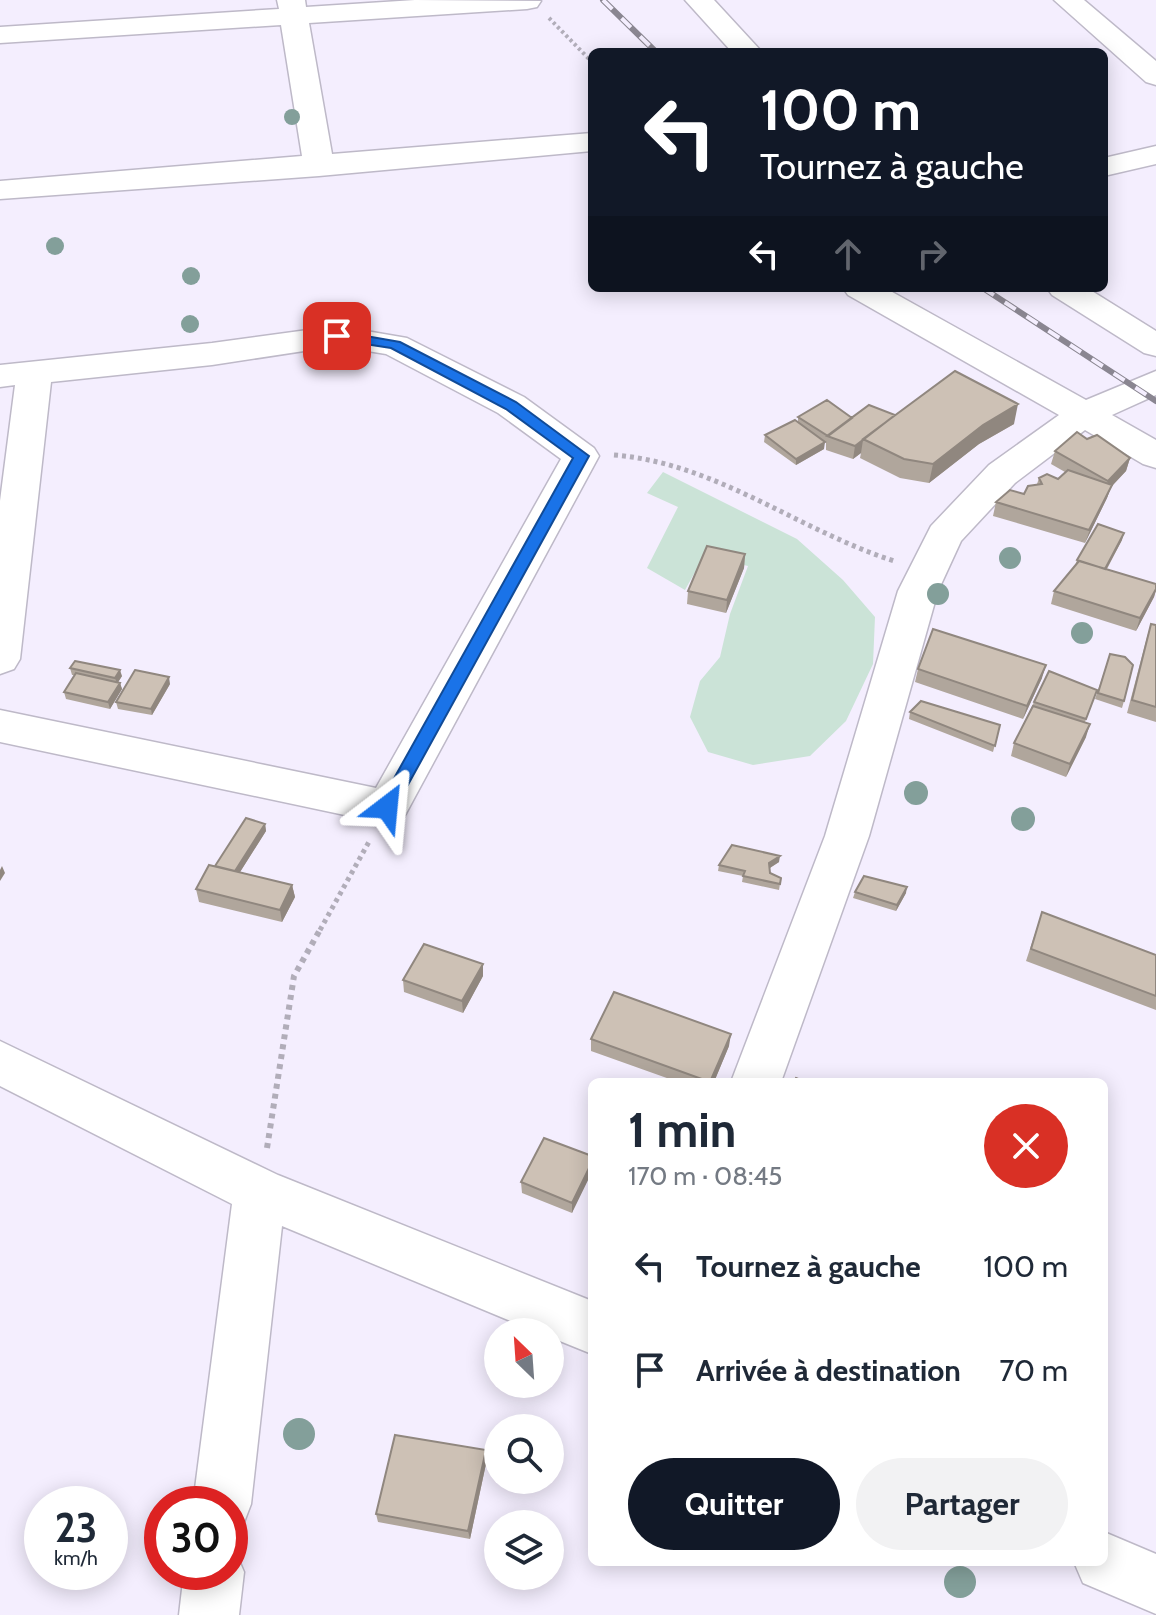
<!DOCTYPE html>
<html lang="fr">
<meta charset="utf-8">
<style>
body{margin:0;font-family:Cabin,sans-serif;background:#f2f2f3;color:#1f2937;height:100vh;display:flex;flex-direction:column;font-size:30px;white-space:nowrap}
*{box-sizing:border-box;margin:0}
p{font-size:26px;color:#747a83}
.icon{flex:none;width:44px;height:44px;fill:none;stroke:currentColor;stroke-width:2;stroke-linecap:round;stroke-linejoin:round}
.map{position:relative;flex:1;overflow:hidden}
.drawer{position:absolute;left:588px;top:1078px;width:520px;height:488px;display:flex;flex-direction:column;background:#fff;border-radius:12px;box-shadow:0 4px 20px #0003}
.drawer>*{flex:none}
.guide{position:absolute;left:588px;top:48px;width:520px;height:244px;border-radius:12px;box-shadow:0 4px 20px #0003;background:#111827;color:#fff;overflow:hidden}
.needle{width:52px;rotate:335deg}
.fabs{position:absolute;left:484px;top:1318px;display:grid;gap:16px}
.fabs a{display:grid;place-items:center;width:80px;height:80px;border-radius:50%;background:#fff;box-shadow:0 4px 20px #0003;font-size:40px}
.speed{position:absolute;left:24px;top:1486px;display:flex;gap:16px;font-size:40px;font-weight:700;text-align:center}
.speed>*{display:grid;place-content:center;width:104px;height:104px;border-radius:50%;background:#fff;box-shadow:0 4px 20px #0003;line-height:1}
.speed small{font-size:20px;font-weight:400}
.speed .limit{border:12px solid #d22;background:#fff;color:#111}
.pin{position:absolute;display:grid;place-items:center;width:68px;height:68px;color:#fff;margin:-34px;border-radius:16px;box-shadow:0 4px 12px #0006}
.me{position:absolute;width:88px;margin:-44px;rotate:29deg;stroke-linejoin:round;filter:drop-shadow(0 0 6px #0008)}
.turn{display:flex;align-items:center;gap:28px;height:168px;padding:0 40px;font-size:36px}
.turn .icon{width:104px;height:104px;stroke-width:2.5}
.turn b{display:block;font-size:56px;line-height:68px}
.lanes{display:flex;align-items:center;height:76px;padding:0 40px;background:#0003;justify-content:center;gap:40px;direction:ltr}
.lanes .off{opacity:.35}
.round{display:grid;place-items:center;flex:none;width:84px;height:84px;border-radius:42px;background:#f2f2f3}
.headline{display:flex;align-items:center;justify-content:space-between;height:136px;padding:0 40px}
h1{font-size:48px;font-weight:700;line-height:60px}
.primary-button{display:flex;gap:16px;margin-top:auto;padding:16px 40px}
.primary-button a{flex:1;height:92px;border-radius:48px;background:#111827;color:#fff;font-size:32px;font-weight:700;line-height:92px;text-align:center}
.primary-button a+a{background:#f2f2f3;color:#1f2937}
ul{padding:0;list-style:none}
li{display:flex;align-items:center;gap:24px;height:104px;padding:0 40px}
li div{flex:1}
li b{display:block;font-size:30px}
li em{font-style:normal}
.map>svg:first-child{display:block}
</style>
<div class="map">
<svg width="1156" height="1615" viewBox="0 0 1156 1615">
<rect width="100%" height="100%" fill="#f4eefe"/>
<path fill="#cbe3d7" d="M663 472 797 539 843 580 875 617 873 664 846 721 810 756 753 765 708 752 690 717 700 681 720 657 730 614 748 566 704 556 685 590 647 568 678 507 647 493Z"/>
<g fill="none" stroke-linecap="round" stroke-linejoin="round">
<defs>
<path id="minor" d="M277 0H305L306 7 415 0 541 1 537 7 527 9 309 23 332 154 592 133V151L319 176 0 199V181L302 156 281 25 0 43V27L279 9Z
M685 0H714L762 52H732Z
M1054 0H1084L1156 61V85L1146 82Z
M1156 146V164L1104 176V158Z
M843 288H885L1086 400 1156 371V395L1112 415 1156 440V468L1143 464 1085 430 1015 483 961 541 938 591 869 836 781 1082H731L825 836 898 591 931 526 989 465 1059 415 848 295Z
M1047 288H1087L1156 331V356L1144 353 1052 295Z
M337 326 407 338 524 397 594 448 599 456 403 819 387 824 0 742V710L376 788 561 459 498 413 386 354 337 346 212 365 51 382 20 659 14 669 0 674V501L15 385 0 387V365L212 343Z
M0 1041 278 1175 592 1301V1354L550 1337V1332H537L282 1226 251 1504 243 1525 230 1530V1504H193L232 1204 0 1086Z
M1104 1532 1156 1554V1614L1083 1583 1074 1562H1104Z
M230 1549 235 1551 244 1572 239 1615H179L184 1572H230Z"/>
</defs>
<use href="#minor" stroke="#beb9c8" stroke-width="3"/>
<path stroke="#b1adb9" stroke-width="4" stroke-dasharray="3 3" stroke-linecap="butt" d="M549 18 592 62"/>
<path stroke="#b1adb9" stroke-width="5" stroke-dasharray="4 4" stroke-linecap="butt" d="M614 455C716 463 798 530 894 561
M320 930 370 840"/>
<path stroke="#b1adb9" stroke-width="6" stroke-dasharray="5 5" stroke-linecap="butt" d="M267 1148 294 976 321 928"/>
<use href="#minor" fill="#fff" fill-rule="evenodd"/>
<defs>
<path id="rail" d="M603 0 656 52
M983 288 1156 401"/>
</defs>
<use href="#rail" stroke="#8a8691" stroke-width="6"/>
<use href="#rail" stroke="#f4eefe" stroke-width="4" stroke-dasharray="13" stroke-linecap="butt"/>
</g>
<g fill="#839f9a">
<circle cx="292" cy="117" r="8"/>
<circle cx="55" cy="246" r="9"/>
<circle cx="191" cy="276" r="9"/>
<circle cx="190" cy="324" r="9"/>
<circle cx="1010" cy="558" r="11"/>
<circle cx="938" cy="594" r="11"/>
<circle cx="1082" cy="633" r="11"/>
<circle cx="916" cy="793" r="12"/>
<circle cx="1023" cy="819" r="12"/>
<circle cx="299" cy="1434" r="16"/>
<circle cx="960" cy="1582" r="16"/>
</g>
<path fill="#b0a69c" d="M895 415 1014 424 979 444 929 483 900 478 860 458 861 453 853 459 826 450V443L824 441V449L796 465 764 442 765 435 798 422V417L852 418Z
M1087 439 1130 458 1126 471 1111 487 1107 498 1085 543 993 516 996 502 1024 494 1037 484 1039 478 1058 479 1065 472 1051 464 1055 451Z
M1122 540 1107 569 1156 584V591L1154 597 1136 631 1051 604 1054 591 1075 566 1077 560Z
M745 554 744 568 726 613 687 604 688 591Z
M1151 624 1156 625V722L1127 713 1147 637Z
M1110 654 1124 701 1122 708 1095 699Z
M70 668 122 676 118 682 120 683 122 689 110 709 66 699 64 692 75 675H72Z
M918 669 1042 678 1023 719 915 682Z
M170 684 152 715 118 709 116 702Z
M1097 690 1085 722 1086 737 1066 777 1011 756 1014 743 1034 702Z
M910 712 1000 725 993 752 909 719Z
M265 824 266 831 240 872 292 885 295 897 282 922 199 902 196 889Z
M779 862 770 868V873L781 878 779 890 742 882 743 876 718 871 719 865Z
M855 892 906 893 896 911 853 898Z
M1042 912 1156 955V1010L1026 961Z
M483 976 463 1013 404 992 403 980Z
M591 1039 729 1046 714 1082H678L591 1051Z
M592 1156 572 1213 522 1193 521 1182Z
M487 1459 470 1539 378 1522 376 1514Z"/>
<path fill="#90877f" d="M1018 404 1014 424 979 444 929 483 933 464 983 425Z
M863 440 861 453 853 459 855 446Z
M825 442 824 449 796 465V459Z
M1130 458 1126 471 1111 487 1107 498 1085 543 1108 481Z
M1124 533 1122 540 1102 577 1104 571Z
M745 554 744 568 726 613 727 600Z
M1156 589 1154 597 1136 631 1140 618Z
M1046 665 1042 678 1023 719 1027 706Z
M120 670 122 676 117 684 115 678Z
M169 677 170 684 152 715 151 709Z
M120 683 122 689 110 709 108 702Z
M1090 724 1086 737 1066 777 1070 764Z
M265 824 266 831 235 880 234 873Z
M780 856 779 862 768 869 769 863Z
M2 866 5 873 0 881V870Z
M292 885 295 897 282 922 280 910Z
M907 887 906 893 896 911 897 905Z
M483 964V976L463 1013 462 1001Z
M731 1034 729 1046 714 1082H710Z
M592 1162V1172L572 1213V1203Z
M486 1450 487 1459 470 1539 468 1531Z"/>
<path fill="#cdc1b5" stroke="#90877f" stroke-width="2" d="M955 371 1018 404 983 425 933 464 904 459 863 439Z
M827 400 852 418 828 436 798 417Z
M869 405 895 415 855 446 827 436Z
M795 420 825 442 796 459 765 435Z
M1077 432 1087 439 1097 435 1130 458 1108 481 1055 451Z
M1068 470 1112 485 1089 530 996 502 1010 490 1024 494 1028 486 1042 484 1039 478 1047 474 1058 479Z
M1098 524 1124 533 1105 569 1077 560Z
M707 546 745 554 727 600 688 591Z
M1079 561 1156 584V589L1140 618 1054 591Z
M1151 624 1156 625V707L1132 700Z
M933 629 1046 665 1027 706 918 669Z
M1110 654 1125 657 1133 665 1124 701 1098 693Z
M75 661 120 670 115 678 70 668Z
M135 670 169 677 151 709 116 702Z
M1049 671 1097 690 1086 719 1034 702Z
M76 673 120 683 108 702 64 692Z
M921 701 1000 725 995 746 910 712Z
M1033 706 1090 724 1070 764 1014 743Z
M246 818 265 824 235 871 215 866Z
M732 845 780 856 769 863 770 873 781 878 780 884 743 876 745 871 719 865Z
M209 865 292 885 280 910 196 889Z
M864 876 907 887 897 905 855 892Z
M1042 912 1156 955V996L1031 949Z
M424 944 483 964 462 1001 403 980Z
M614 992 731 1034 710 1082 591 1039Z
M796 1078 805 1082H794Z
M544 1138 592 1156V1162L572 1203 521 1182Z
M395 1435 486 1450 468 1531 376 1514Z"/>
<path fill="#1a73e8" stroke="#114b97" stroke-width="2" d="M337 331 400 342 516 402 589 456 393 812 387 814 378 807 573 458 506 409 391 348 332 339V333Z"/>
</svg>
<div class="fabs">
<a><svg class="needle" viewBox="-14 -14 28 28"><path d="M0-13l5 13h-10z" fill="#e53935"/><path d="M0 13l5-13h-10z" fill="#747a83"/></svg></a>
<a><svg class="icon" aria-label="search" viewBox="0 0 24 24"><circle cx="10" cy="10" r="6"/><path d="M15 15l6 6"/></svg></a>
<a><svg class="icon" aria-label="layers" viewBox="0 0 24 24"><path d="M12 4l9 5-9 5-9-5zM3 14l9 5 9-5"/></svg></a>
</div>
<div class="speed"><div>23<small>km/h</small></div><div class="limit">30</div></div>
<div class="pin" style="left:337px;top:336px;background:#d93025"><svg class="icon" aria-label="arrive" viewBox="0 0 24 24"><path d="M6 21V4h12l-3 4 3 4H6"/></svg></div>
<svg class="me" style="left:387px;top:807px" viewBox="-20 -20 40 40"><path d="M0-17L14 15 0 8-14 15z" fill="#1a73e8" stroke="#fff" stroke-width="4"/></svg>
<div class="guide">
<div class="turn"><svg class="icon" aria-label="left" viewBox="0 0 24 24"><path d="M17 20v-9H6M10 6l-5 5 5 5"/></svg><div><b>100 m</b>Tournez à gauche</div></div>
<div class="lanes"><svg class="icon" aria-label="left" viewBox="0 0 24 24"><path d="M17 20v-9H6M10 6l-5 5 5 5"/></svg><svg class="icon off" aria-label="ahead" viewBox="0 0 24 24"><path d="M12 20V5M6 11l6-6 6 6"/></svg><svg class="icon off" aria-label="right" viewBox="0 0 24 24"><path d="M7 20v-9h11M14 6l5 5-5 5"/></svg></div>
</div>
<section class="drawer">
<div class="headline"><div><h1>1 min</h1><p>170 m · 08:45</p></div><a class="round" style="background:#d93025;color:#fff"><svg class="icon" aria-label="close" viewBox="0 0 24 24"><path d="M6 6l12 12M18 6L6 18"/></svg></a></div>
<ul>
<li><svg class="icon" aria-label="left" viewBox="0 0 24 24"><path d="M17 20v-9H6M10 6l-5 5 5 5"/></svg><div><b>Tournez à gauche</b></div><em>100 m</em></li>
<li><svg class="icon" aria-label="arrive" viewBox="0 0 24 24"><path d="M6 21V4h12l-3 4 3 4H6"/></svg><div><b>Arrivée à destination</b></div><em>70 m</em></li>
</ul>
<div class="primary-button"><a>Quitter</a><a>Partager</a></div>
</section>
</div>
